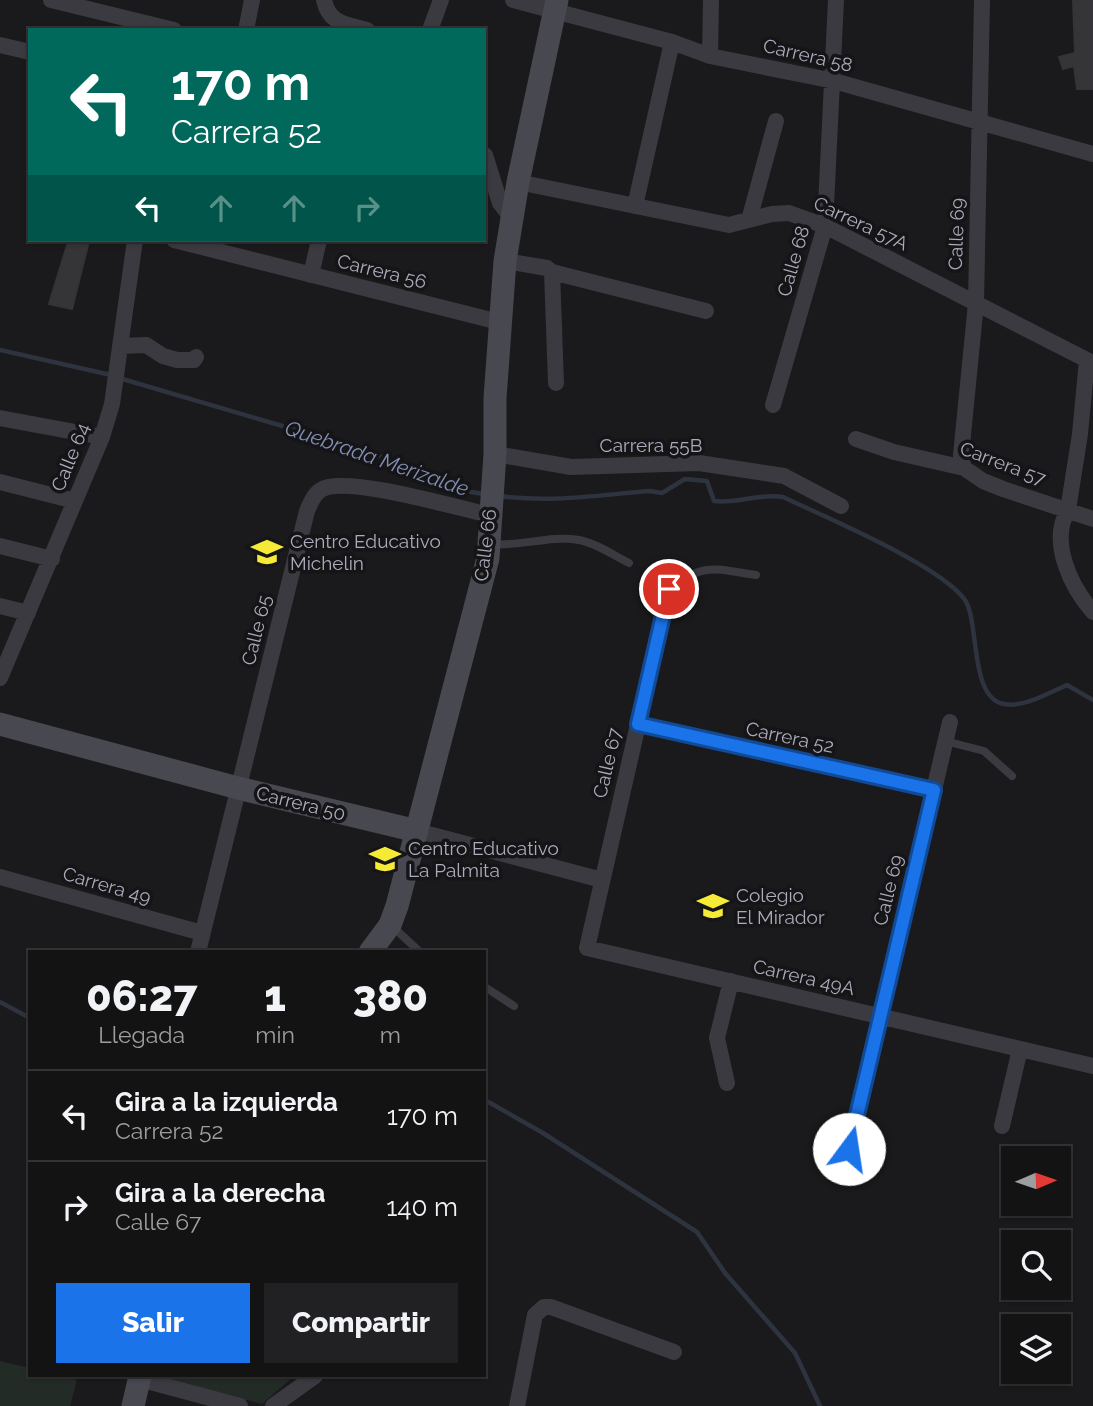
<!DOCTYPE html>
<html lang="es">
<style>
body{margin:0;font-family:Raleway,sans-serif;background:#212022;color:#f1f3f6;height:100vh;display:flex;flex-direction:column;font-size:26px;white-space:nowrap}
*{box-sizing:border-box;margin:0}
p{font-size:23px;color:#9d9ea0}
.icon{flex:none;width:38px;height:38px;fill:none;stroke:currentColor;stroke-width:2;stroke-linecap:round;stroke-linejoin:round}
.map{position:relative;flex:1;overflow:hidden}
.drawer{position:absolute;left:28px;top:950px;width:458px;height:427px;display:flex;flex-direction:column;background:#141314;border-radius:0px;box-shadow:0 2px 5px #0004,0 0 0 2px #333234}
.drawer>*{flex:none}
.top-card{position:absolute;left:28px;top:28px;width:458px;height:214px;border-radius:0px;box-shadow:0 2px 5px #0004,0 0 0 2px #333234;background:#00695c;color:#fff;overflow:hidden}
.needle{width:46px;rotate:88deg}
.tools{position:absolute;left:1001px;top:1146px;display:grid;gap:14px}
.tools a{display:grid;place-items:center;width:70px;height:70px;border-radius:0px;background:#141314;box-shadow:0 2px 5px #0004,0 0 0 2px #333234;font-size:35px}
.pin{position:absolute;display:grid;place-items:center;width:60px;height:60px;color:#fff;margin:-30px;border:4px solid #fff;border-radius:50%;box-shadow:0 2px 7px #0007}
.me{position:absolute;width:77px;margin:-38px;rotate:14deg;stroke-linejoin:round;filter:drop-shadow(0 0 5px #0008)}
.turn{display:flex;align-items:center;gap:24px;height:147px;padding:0 28px;font-size:32px}
.turn .icon{width:91px;height:91px;stroke-width:2.5}
.turn b{display:block;font-size:49px;line-height:60px}
.lanes{display:flex;align-items:center;height:66px;padding:0 28px;background:#0003;justify-content:center;gap:35px;direction:ltr}
.lanes .off{opacity:.35}
.eta{display:flex;justify-content:space-evenly;align-items:center;height:119px;text-align:center}
.eta b{font-size:42px;font-weight:800;line-height:49px}
.button{display:flex;gap:14px;margin-top:auto;padding:14px 28px}
.button a{flex:1;height:80px;border-radius:0px;background:#1a73e8;color:#fff;font-size:28px;font-weight:800;line-height:80px;text-align:center}
.button a+a{background:#212022;color:#f1f3f6}
ul{padding:0;list-style:none}
li{display:flex;align-items:center;gap:21px;height:91px;padding:0 28px;border-top:2px solid #333234}
li div{flex:1}
li b{display:block;font-size:26px}
li em{font-style:normal}
.map>svg:first-child{display:block}
</style>
<div class="map">
<svg width="1093" height="1406" viewBox="0 0 1093 1406">
<rect width="100%" height="100%" fill="#1a191b"/>
<path fill="#232b26" d="M0 1361 30 1368V1376H59L77 1380 70 1406H0Z
M152 1376H294L262 1404Z"/>
<g fill="none" stroke-linecap="round" stroke-linejoin="round">
<path stroke="#2e3340" stroke-width="4.5" d="M0 350 111 375
M119 378 364 450 471 492 484 494
M500 496C552 503 598 495 650 491L662 493 685 479 707 481 714 501C738 504 759 493 783 497 825 517 940 565 965 600 979 621 970 692 1000 703 1021 710 1048 693 1067 685L1093 700
M0 1002 30 1018
M485 1100 543 1133 697 1232 725 1273 795 1353 820 1406"/>
</g>
<path fill="#353437" stroke="#343337" stroke-width="2" d="M1073 0H1093V89H1077L1074 66 1063 69 1059 57 1075 53Z
M68 242 88 245 72 309 49 304Z"/>
<g fill="none" stroke-linecap="round" stroke-linejoin="round">
<path stroke="#3b3a40" stroke-width="8" d="M491 544C520 547 549 535 579 540 596 543 613 555 629 563
M669 589C705 562 714 569 756 575
M945 741 984 751 1012 776
M393 927 420 952
M485 987 514 1006"/>
<path stroke="#3b3a40" stroke-width="16" d="M51 0 174 30
M324 0C329 24 346 24 367 30
M513 0 672 42 710 56 834 81 1093 154
M246 30 252 0
M430 30 441 0
M0 45 30 52
M710 56 711 0
M485 155 500 203 511 217
M518 182 729 225 772 214 789 213 825 226 1087 360 1080 434 1068 510C1049 542 1071 587 1093 612
M635 206 672 42
M749 220 776 121
M174 240 499 322
M505 261 547 268 552 272 556 383
M552 272 706 311
M311 275 319 240
M120 346 146 345 163 356 177 360H194L196 357
M773 405 825 226 836 0
M0 418 102 437
M856 439 894 452 964 468 983 481 1003 489 1093 519
M495 454 571 467 699 463 784 476 841 506
M964 468 961 455 976 303 982 0
M0 482 75 501
M0 546 52 559
M669 589 587 948 1093 1066
M0 606 28 613
M0 678 102 437 112 404 135 240
M638 724 934 790
M417 831 602 880
M0 877 202 933
M198 952 307 511C312 500 315 490 328 487 362 480 453 507 490 515
M727 1083 717 1038 731 981
M1002 1126 1020 1049
M849 1149 950 722
M139 1379 240 1406
M273 1406 315 1376
M517 1406 535 1315 544 1307H551L674 1352"/>
<path stroke="#484850" stroke-width="23" d="M0 724 238 788 417 831
M370 952 390 925 397 906 488 558 495 454V398L505 261 518 182 557 0
M133 1406 140 1376"/>
</g>
<g fill="none" stroke-linecap="round" stroke-linejoin="round">
<defs>
<path id="route" d="M669 589 638 724 934 790 849 1149"/>
</defs>
<use href="#route" stroke="#114b97" stroke-width="18"/>
<use href="#route" stroke="#1a73e8" stroke-width="12"/>
</g>
<defs>
<symbol id="school-bare" viewBox="-9 -9 18 18"><path d="M0-5L7-2L0 1L-7-2ZM-4 1L0 2.5L4 1V4Q0 6-4 4Z" fill="#f5eb37" stroke="#151416" stroke-width="2.5" paint-order="stroke"/></symbol>
</defs>
<g fill-rule="evenodd">
<use href="#school-bare" x="245" y="530" width="44" height="44"/>
<use href="#school-bare" x="363" y="837" width="44" height="44"/>
<use href="#school-bare" x="691" y="884" width="44" height="44"/>
</g>
<g text-anchor="middle" dominant-baseline="central" stroke-width="7" stroke-linejoin="round" paint-order="stroke">
<g font-size="19" fill="#ababbb" stroke="#151416">
<text transform="translate(808 55) rotate(13)">Carrera 58</text>
<text transform="translate(861 223) rotate(25)">Carrera 57A</text>
<text transform="translate(956 234) rotate(-88)">Calle 69</text>
<text transform="translate(793 261) rotate(-74)">Calle 68</text>
<text transform="translate(382 271) rotate(14)">Carrera 56</text>
<text x="651" y="445">Carrera 55B</text>
<text transform="translate(70 457) rotate(-68)">Calle 64</text>
<text transform="translate(1003 463) rotate(21)">Carrera 57</text>
<text transform="translate(485 545) rotate(-83)">Calle 66</text>
<text transform="translate(256 630) rotate(-76)">Calle 65</text>
<text transform="translate(790 737) rotate(12)">Carrera 52</text>
<text transform="translate(607 763) rotate(-77)">Calle 67</text>
<text transform="translate(301 803) rotate(14)">Carrera 50</text>
<text transform="translate(107 885) rotate(16)">Carrera 49</text>
<text transform="translate(888 890) rotate(-76)">Calle 69</text>
<text transform="translate(804 977) rotate(13)">Carrera 49A</text>
</g>
<g font-size="19" fill="#ababbb" stroke="#151416" text-anchor="start">
<text x="290" y="541">Centro Educativo<tspan x="290" dy="22">Michelin</tspan></text>
<text x="408" y="848">Centro Educativo<tspan x="408" dy="22">La Palmita</tspan></text>
<text x="736" y="895">Colegio<tspan x="736" dy="22">El Mirador</tspan></text>
</g>
<g font-size="21" font-style="italic" fill="#828fb6" stroke="#151416">
<text transform="translate(377 458) rotate(19)">Quebrada Merizalde</text>
</g>
</g>
</svg>
<div class="tools">
<a><svg class="needle" viewBox="-14 -14 28 28"><path d="M0-13l5 13h-10z" fill="#e53935"/><path d="M0 13l5-13h-10z" fill="#9d9ea0"/></svg></a>
<a><svg class="icon" aria-label="search" viewBox="0 0 24 24"><circle cx="10" cy="10" r="6"/><path d="M15 15l6 6"/></svg></a>
<a><svg class="icon" aria-label="layers" viewBox="0 0 24 24"><path d="M12 4l9 5-9 5-9-5zM3 14l9 5 9-5"/></svg></a>
</div>
<div class="pin" style="left:669px;top:589px;background:#d93025"><svg class="icon" aria-label="arrive" viewBox="0 0 24 24"><path d="M6 21V4h12l-3 4 3 4H6"/></svg></div>
<svg class="me" style="left:849px;top:1149px" viewBox="-20 -20 40 40"><circle r="19" fill="#fff"/><path d="M0-13L10 11 0 6-10 11z" fill="#1a73e8"/></svg>
<div class="top-card">
<div class="turn"><svg class="icon" aria-label="left" viewBox="0 0 24 24"><path d="M17 20v-9H6M10 6l-5 5 5 5"/></svg><div><b>170 m</b>Carrera 52</div></div>
<div class="lanes"><svg class="icon" aria-label="left" viewBox="0 0 24 24"><path d="M17 20v-9H6M10 6l-5 5 5 5"/></svg><svg class="icon off" aria-label="ahead" viewBox="0 0 24 24"><path d="M12 20V5M6 11l6-6 6 6"/></svg><svg class="icon off" aria-label="ahead" viewBox="0 0 24 24"><path d="M12 20V5M6 11l6-6 6 6"/></svg><svg class="icon off" aria-label="right" viewBox="0 0 24 24"><path d="M7 20v-9h11M14 6l5 5-5 5"/></svg></div>
</div>
<section class="drawer">
<div class="eta">
<div><b>06:27</b><p>Llegada</p></div>
<div><b>1</b><p>min</p></div>
<div><b>380</b><p>m</p></div>
</div>
<ul>
<li><svg class="icon" aria-label="left" viewBox="0 0 24 24"><path d="M17 20v-9H6M10 6l-5 5 5 5"/></svg><div><b>Gira a la izquierda</b><p>Carrera 52</p></div><em>170 m</em></li>
<li><svg class="icon" aria-label="right" viewBox="0 0 24 24"><path d="M7 20v-9h11M14 6l5 5-5 5"/></svg><div><b>Gira a la derecha</b><p>Calle 67</p></div><em>140 m</em></li>
</ul>
<div class="button"><a>Salir</a><a>Compartir</a></div>
</section>
</div>
